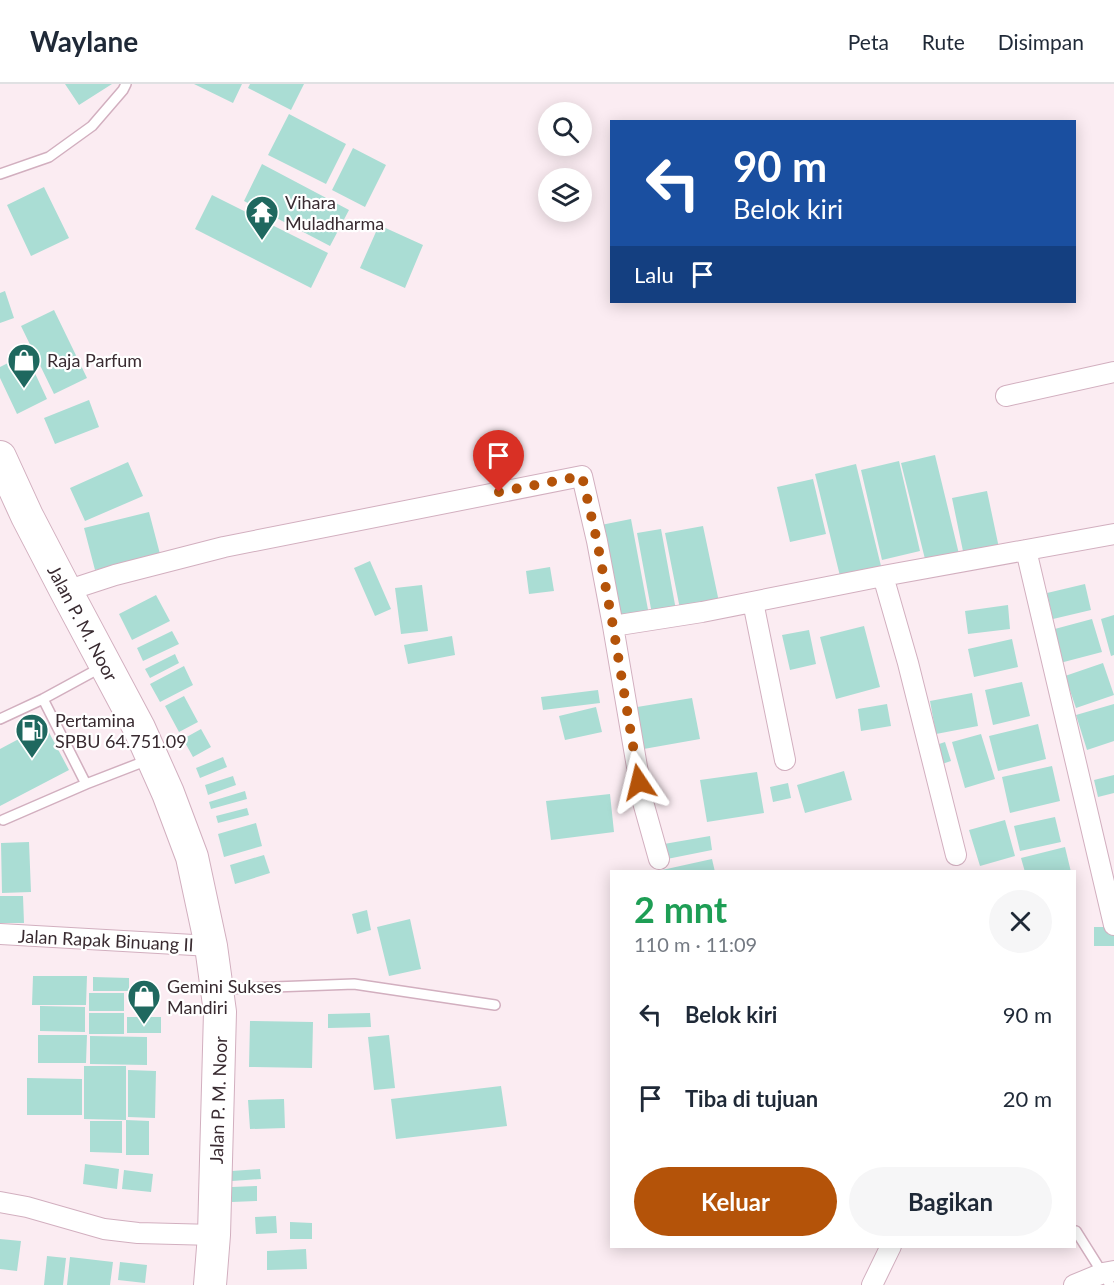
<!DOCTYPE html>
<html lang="id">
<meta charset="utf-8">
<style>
body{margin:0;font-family:Lato,sans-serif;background:#f6f6f7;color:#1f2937;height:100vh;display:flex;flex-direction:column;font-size:22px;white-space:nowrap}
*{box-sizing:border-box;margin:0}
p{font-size:20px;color:#747a83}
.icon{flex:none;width:33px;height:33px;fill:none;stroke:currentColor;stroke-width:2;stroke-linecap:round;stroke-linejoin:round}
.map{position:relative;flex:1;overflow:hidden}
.panel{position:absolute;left:610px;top:786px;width:466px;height:378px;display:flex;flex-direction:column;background:#fff;border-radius:0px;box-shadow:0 3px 15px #0003}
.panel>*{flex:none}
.guide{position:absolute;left:610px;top:36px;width:466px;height:183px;border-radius:0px;box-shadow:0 3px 15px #0003;background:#1a4fa0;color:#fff;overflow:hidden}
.fabs{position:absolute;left:538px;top:18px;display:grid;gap:12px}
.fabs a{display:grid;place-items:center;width:54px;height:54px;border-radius:50%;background:#fff;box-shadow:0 3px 15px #0003;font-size:30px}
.pin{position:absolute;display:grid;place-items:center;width:51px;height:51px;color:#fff;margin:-62px -26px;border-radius:50% 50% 50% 0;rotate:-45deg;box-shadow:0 0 6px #0007}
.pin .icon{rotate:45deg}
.me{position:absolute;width:66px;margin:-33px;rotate:350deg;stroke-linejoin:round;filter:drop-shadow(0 0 4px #0008)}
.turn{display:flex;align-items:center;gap:21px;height:126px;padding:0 24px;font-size:27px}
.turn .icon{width:78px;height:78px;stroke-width:2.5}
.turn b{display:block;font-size:42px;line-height:51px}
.then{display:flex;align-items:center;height:57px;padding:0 24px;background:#0003;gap:12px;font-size:22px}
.round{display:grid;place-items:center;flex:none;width:63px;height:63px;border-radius:32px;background:#f6f6f7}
.headline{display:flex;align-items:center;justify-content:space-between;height:102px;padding:0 24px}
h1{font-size:36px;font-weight:700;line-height:45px;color:#1e9e55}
.primary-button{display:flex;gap:12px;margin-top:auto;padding:12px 24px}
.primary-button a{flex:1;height:69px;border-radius:36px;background:#b45309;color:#fff;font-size:24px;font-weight:700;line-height:69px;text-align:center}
.primary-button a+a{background:#f6f6f7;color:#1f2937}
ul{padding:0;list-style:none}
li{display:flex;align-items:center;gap:18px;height:84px;padding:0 24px}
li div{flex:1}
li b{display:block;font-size:22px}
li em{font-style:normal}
header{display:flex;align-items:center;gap:36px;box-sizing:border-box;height:84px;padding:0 30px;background:#fff;border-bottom:2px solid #e0e1e3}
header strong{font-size:28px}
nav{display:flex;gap:33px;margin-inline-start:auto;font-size:21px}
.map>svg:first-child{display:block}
</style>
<header>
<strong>Waylane</strong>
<nav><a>Peta</a><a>Rute</a><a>Disimpan</a></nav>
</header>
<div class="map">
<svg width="1114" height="1201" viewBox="0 0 1114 1201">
<rect width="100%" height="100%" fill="#fbecf2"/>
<path fill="#aaddd4" d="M65 0H112L79 21Z
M194 0H242L233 19Z
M250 0H304L291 26 248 4Z
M289 30 346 60 326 100 268 71Z
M353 64 386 81 365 123 332 106Z
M262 80 349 126 330 162 244 117Z
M44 103 69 154 31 172 7 121Z
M212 111 328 169 311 204 195 145Z
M379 141 423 161 405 204 360 184Z
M5 207 14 234 0 239V209Z
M54 226 87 294 54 310 21 242Z
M26 270 47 315 17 330 0 294V283Z
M89 316 99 343 55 360 44 334Z
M935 371 959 470 926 479 901 379Z
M899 377 920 467 882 476 861 386Z
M128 378 143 412 85 437 70 404Z
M856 380 881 482 840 492 815 390Z
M813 395 826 450 790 458 777 403Z
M987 407 999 464 964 472 952 414Z
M149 428 160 470 95 486 84 444Z
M631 435 649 531 620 536 601 441Z
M703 442 719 518 680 525 665 449Z
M661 445 676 526 652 530 637 449Z
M370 477 391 525 375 532 354 484Z
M550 483 554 507 529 510 526 487Z
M1085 500 1091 526 1053 535 1047 509Z
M422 501 428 547 401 550 395 504Z
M156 511 170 537 132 556 119 530Z
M1008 521 1010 545 968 550 965 527Z
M1114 531V571L1111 572 1101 535Z
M1092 535 1102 568 1060 579 1051 546Z
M864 542 880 603 836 615 820 553Z
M809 546 816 580 790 586 782 551Z
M172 547 179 560 143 577 137 564Z
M452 552 455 571 408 580 404 561Z
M1012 555 1018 583 974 593 968 565Z
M175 570 179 579 150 594 145 585Z
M1103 579 1114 611 1076 624 1065 592Z
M184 582 193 601 160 618 150 600Z
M1022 598 1030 632 993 641 985 606Z
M598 606 600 619 543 626 541 613Z
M972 609 978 642 936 650 930 617Z
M184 612 198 638 179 648 165 622Z
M692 614 700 655 638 666 631 624Z
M887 620 891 642 861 647 858 625Z
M1114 620V657L1087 666 1076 631Z
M596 623 602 648 565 656 559 632Z
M1038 640 1046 675 998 687 989 652Z
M45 641 69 686 0 722V665Z
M201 645 211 663 193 673 183 655Z
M981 650 995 695 965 704 952 658Z
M945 658 951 677 936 682 930 663Z
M223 673 227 683 200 694 196 684Z
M1052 682 1060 717 1010 729 1002 693Z
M844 687 852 716 805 729 797 701Z
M757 688 764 729 707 738 700 696Z
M1114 691V709L1098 713 1094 696Z
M233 692 236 701 208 711 205 701Z
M788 699 791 714 773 718 770 703Z
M245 707 247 715 211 725 209 718Z
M610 710 614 748 551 756 546 717Z
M247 724 249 731 218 739 216 732Z
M1055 733 1061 758 1020 767 1014 742Z
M1005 736 1015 772 980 782 969 746Z
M256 739 262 762 224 773 218 750Z
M710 752 712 766 667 775 664 760Z
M29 758 31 808 2 809 1 759Z
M1065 763 1071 788H1025L1021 774Z
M264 771 270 789 235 800 230 781Z
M712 775 715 788H662V786Z
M0 812H23L24 839H0Z
M367 826 371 846 357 850 352 830Z
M410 835 421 885 389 892 377 843Z
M1094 843H1114V862H1094Z
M33 892H87L86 921H32Z
M93 893 129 894V907H93Z
M89 909H124V927H89Z
M40 922 85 923V948L40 947Z
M89 929H124V950H89Z
M370 929 371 943 328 944V930Z
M127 933H161V949H127Z
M250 937 313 938 312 984 249 983Z
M38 951H87L86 979H38Z
M389 951 395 1004 374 1006 368 953Z
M90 952 147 953V981L90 980Z
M84 982H126V1036L84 1035Z
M128 986 156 987 155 1034 128 1033Z
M27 994 82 995V1031H27Z
M501 1002 507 1042 396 1055 391 1015Z
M284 1015 285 1044 250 1045 248 1016Z
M126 1036 149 1037V1071H126Z
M90 1037H122V1069L90 1068Z
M85 1080 119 1085 117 1105 83 1100Z
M260 1085 261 1095 232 1097V1087Z
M124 1086 153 1090 151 1108 122 1105Z
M257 1102V1117L232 1118V1103Z
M276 1132 277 1149 256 1150 255 1133Z
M290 1138 312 1139V1155H290Z
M0 1155 21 1157 17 1187 0 1185Z
M306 1165 307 1185 267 1186V1167Z
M47 1172 66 1174 63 1201H44Z
M70 1173 113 1178 110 1201H67Z
M120 1178 147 1181 145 1199 118 1196Z"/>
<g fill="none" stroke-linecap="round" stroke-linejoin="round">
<defs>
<path id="service" d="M0 90 49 73 92 42 123 6 126 0
M43 615 86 700 148 676
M0 635 43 615 100 584
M3 736 86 700
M222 905 354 900 495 921
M1076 1147 1110 1201"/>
<path id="minor" d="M1006 312 1114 288
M1026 466 1114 841
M883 492 908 579 956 771
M66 507 115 491 224 463 582 392 597 457 613 542 702 528 883 492 1114 450
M753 518 785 676
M613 542 643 718 659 775
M0 850 211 862
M0 1118 27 1123 104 1145 138 1149 214 1151
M872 1201 891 1162
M1074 1201 1103 1189 1114 1187"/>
<path id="trunk" d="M0 373 27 432 66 507 139 644 168 709 192 773 211 862 220 928 214 1151 210 1201"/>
</defs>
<use href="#service" stroke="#d2afbf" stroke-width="12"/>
<use href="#minor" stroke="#d2afbf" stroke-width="22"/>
<use href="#trunk" stroke="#d2afbf" stroke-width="34"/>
<use href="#service" stroke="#fff" stroke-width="9"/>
<use href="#minor" stroke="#fff" stroke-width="20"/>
<use href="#trunk" stroke="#fff" stroke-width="32"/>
</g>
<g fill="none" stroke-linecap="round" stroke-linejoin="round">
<path stroke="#b45309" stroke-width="10" stroke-dasharray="0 18" d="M499 408 582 392 597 457 613 542 639 698"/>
</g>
<defs>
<symbol id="temple-pin" viewBox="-11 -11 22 30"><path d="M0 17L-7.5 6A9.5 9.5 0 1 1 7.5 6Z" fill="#1f685f" stroke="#fff"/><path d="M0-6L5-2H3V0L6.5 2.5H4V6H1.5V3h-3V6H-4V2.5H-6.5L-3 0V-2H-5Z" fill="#fff"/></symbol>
<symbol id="shop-pin" viewBox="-11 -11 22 30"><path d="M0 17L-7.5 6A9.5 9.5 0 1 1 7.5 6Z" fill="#1f685f" stroke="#fff"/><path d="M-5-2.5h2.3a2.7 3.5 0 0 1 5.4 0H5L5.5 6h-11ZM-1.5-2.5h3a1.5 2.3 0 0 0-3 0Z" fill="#fff"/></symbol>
<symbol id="fuel-pin" viewBox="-11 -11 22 30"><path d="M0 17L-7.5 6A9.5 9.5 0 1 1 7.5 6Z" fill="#1f685f" stroke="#fff"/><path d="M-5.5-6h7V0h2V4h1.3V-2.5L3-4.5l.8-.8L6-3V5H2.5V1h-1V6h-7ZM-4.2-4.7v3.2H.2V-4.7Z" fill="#fff"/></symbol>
</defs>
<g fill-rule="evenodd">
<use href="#temple-pin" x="243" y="109" width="38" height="52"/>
<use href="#shop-pin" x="5" y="257" width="38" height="52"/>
<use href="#fuel-pin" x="13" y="627" width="38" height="52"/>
<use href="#shop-pin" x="125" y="893" width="38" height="52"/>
</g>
<g text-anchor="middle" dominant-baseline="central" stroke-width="4.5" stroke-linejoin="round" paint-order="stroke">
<g font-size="18" fill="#392b31" stroke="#fff" text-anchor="start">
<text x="285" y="118">Vihara<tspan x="285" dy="21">Muladharma</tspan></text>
<text x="47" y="276">Raja Parfum</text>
<text x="55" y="636">Pertamina<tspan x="55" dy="21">SPBU 64.751.09</tspan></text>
<text x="167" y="902">Gemini Sukses<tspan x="167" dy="21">Mandiri</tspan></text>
</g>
<g font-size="18" fill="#392b31" stroke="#fff">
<text transform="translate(83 539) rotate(62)">Jalan P. M. Noor</text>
<text transform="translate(106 856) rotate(3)">Jalan Rapak Binuang II</text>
<text transform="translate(218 1016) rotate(-88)">Jalan P. M. Noor</text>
</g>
</g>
</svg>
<div class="fabs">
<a><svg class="icon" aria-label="search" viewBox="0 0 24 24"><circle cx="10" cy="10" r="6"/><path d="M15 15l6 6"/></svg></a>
<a><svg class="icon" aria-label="layers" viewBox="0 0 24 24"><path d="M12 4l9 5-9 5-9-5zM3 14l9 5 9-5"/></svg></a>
</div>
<div class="pin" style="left:499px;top:408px;background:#d93025"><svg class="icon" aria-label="arrive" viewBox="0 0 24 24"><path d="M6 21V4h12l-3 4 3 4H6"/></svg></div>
<svg class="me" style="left:639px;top:698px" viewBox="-20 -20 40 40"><path d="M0-17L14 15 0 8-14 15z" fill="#b45309" stroke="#fff" stroke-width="4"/></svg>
<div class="guide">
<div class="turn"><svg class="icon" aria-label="left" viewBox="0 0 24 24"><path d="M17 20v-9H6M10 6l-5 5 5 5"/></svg><div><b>90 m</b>Belok kiri</div></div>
<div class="then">Lalu<svg class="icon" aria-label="arrive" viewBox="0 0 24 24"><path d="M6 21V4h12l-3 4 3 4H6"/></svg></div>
</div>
<section class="panel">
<div class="headline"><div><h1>2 mnt</h1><p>110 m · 11:09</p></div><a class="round"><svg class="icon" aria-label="close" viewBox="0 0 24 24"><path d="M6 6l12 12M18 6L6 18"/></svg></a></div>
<ul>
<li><svg class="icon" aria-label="left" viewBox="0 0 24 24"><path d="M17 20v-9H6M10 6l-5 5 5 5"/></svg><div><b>Belok kiri</b></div><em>90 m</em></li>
<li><svg class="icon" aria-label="arrive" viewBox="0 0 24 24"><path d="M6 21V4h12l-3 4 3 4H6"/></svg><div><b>Tiba di tujuan</b></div><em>20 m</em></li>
</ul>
<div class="primary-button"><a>Keluar</a><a>Bagikan</a></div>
</section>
</div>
